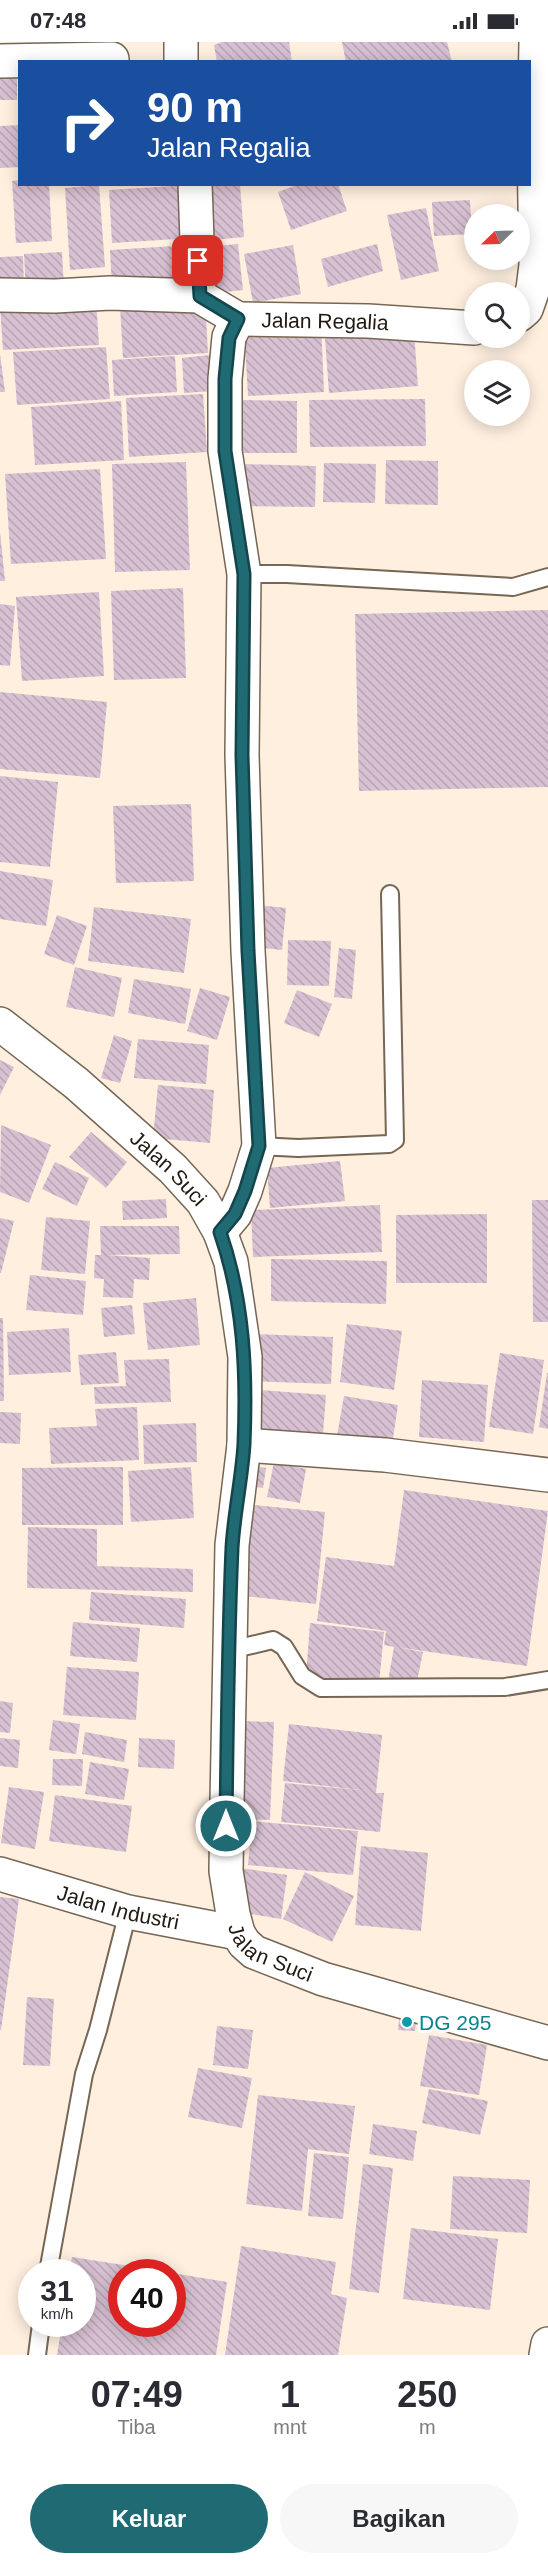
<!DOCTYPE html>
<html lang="id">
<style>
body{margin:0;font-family:Arial,sans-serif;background:#f7f7f7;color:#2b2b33;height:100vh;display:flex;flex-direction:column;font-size:22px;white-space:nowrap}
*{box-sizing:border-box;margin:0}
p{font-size:20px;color:#7c7c81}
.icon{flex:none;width:33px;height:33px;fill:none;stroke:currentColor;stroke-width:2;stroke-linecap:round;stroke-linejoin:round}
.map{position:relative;height:2313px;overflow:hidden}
.panel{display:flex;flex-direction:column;background:#fff;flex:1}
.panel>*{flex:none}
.top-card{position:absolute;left:18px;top:18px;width:513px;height:126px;border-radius:0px;box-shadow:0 3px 15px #0003;background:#1a4fa0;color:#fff;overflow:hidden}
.needle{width:39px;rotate:247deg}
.buttons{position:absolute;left:464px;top:162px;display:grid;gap:12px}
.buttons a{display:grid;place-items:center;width:66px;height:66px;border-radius:50%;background:#fff;box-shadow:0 3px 15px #0003;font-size:30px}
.speed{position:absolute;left:18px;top:2217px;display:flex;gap:12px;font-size:30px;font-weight:700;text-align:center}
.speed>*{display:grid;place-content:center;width:78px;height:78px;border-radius:50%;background:#fff;box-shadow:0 3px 15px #0003;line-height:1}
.speed small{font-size:15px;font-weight:400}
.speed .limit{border:9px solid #d22;background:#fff;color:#111}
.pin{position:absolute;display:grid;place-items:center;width:51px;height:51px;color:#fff;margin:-26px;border-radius:12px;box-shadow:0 3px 9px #0006}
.me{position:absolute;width:66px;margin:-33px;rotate:0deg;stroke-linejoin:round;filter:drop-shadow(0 0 4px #0008)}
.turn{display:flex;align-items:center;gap:21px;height:126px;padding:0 30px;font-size:27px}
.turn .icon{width:78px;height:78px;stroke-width:2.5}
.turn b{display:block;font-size:42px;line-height:51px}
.eta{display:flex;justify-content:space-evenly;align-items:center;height:102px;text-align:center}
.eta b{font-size:36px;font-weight:800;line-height:42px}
.button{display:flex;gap:12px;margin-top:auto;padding:12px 30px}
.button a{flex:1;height:69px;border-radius:36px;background:#1f6a73;color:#fff;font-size:24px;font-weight:800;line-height:69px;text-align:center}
.button a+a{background:#f7f7f7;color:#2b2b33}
.status{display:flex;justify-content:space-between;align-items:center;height:42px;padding:0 30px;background:#fff;direction:ltr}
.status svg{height:16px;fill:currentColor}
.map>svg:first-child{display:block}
</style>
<div class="status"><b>07:48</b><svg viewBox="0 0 49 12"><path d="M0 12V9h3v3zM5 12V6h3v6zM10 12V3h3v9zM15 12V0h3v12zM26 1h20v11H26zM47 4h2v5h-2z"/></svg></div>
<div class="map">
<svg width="548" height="2313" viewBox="0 0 548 2313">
<defs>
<pattern id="building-back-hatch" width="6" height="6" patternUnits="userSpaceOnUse" patternTransform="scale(1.5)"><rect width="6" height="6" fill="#d7c0d1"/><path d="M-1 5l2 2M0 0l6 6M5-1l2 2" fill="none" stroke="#b8a4b3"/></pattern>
</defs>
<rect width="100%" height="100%" fill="#feefdf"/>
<path fill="url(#building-back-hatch)" d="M222 0H289L292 20H217L214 3Z
M342 0H447L452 20H346Z
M0 22H17V58H0Z
M20 83V125L0 126V84Z
M20 138V142H49L52 199 16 201 12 139Z
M197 142H240L244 195 202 199Z
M300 142H338L347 169 291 188 278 150Z
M99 143 105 225 70 228 65 146Z
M190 143 193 196 112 201 109 148Z
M470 158 472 192 434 194 432 160Z
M426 166 439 229 401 238 387 173Z
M238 202 243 248 208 252 203 205Z
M377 202 383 229 328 245 321 217Z
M191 203 193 239 112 245 110 208Z
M293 203 301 252 253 261 244 212Z
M62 210 64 247 26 250 24 212Z
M23 214 24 246 0 247V215Z
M96 258 99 303 3 308 0 264Z
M205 258 208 311 123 316 120 264Z
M321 280 324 350 248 354 244 284Z
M414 290 418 344 329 351 325 296Z
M106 305 110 357 17 363 13 310Z
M0 312 5 350H0Z
M210 313 213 349 184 351 182 316Z
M175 314 177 350 114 354 112 318Z
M203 352 207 410 129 415 126 356Z
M425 357 426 404 310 405 309 358Z
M237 358 297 359V411H237Z
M121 359 124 418 35 423 31 365Z
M386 418 438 419V463L385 462Z
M186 420 190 528 115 530 112 422Z
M324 421 376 422 375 461 323 460Z
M242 422 316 424 315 465 242 464Z
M100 427 106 517 11 522 5 432Z
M0 490 5 539H0Z
M183 546 186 636 114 638 111 549Z
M99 550 104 634 22 639 16 555Z
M0 562 15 564 10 624 0 623Z
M548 568V745L359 749 355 572Z
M0 650 107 660 100 736 0 727Z
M0 734 58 740 50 825 0 820Z
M191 762 194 839 116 841 113 764Z
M0 829 53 838 46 884 0 877Z
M257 863 286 866 282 908 253 905Z
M94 865 191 877 184 931 88 919Z
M57 873 87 884 74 923 44 912Z
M288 898 331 899 329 944 287 943Z
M339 906 356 908 352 957 334 955Z
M75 925 122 936 114 975 66 965Z
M134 937 191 947 185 982 128 971Z
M200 946 230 955 217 998 187 989Z
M297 948 332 962 319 995 284 981Z
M114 993 132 999 120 1041 101 1036Z
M138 997 209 1003 206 1042 134 1036Z
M0 1018 14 1025 0 1053Z
M158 1043 214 1048 210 1101 153 1096Z
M1 1083 51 1103 29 1161 0 1150Z
M91 1090 127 1120 106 1146 69 1115Z
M340 1119 345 1159 270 1166 267 1126Z
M55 1120 89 1136 77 1164 42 1147Z
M166 1157 167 1176 123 1178 122 1159Z
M532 1158H548V1280H533Z
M380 1163 382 1210 253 1215 251 1168Z
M487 1172V1241H396V1173Z
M46 1175 90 1179 85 1232 41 1228Z
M0 1176 14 1179 1 1231H0Z
M100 1184H179L180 1212 107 1213 150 1216 149 1238 134 1237 133 1256 103 1255 104 1237 94 1236 95 1213H101Z
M271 1217 387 1219 386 1262 271 1259Z
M30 1233 86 1239 83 1273 26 1268Z
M196 1256 200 1303 148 1308 143 1261Z
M132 1263 135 1292 104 1295 101 1266Z
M0 1276H3L4 1359H0Z
M347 1282 402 1289 394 1348 340 1340Z
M69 1286 71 1330 9 1333 7 1290Z
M251 1292 333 1295 331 1342 250 1339Z
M116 1310 119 1341 81 1343 78 1313Z
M500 1311 544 1318 533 1392 489 1385Z
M169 1317 171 1360 95 1362 94 1345 126 1344 124 1318Z
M547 1331H548V1387L539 1385Z
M422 1338 488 1343 484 1400 419 1395Z
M247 1347 326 1353 323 1391 244 1386Z
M344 1354 398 1363 392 1403 337 1394Z
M137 1365 139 1418 51 1422 49 1386 97 1384 95 1367Z
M0 1370 21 1371 20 1402 0 1401Z
M196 1381 197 1420 144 1422 143 1383Z
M274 1420 306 1427 300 1461 267 1455Z
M246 1423 266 1426 263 1446 243 1443Z
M123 1425V1483H22V1426Z
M191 1425 194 1476 131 1480 128 1429Z
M404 1448 548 1469 527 1624 396 1605 423 1610 416 1644 388 1639 394 1605 384 1603 386 1589 317 1579 326 1515 394 1524Z
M245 1462 325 1470 316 1562 235 1553Z
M28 1485 97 1487V1524L193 1527V1550L27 1546Z
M91 1550 186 1557 184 1586 89 1578Z
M73 1580 140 1586 137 1620 70 1614Z
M310 1581 384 1590 379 1642 306 1634Z
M67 1625 139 1630 136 1678 63 1673Z
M0 1659 13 1661 10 1691 0 1690Z
M53 1678 80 1682 76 1712 49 1708Z
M239 1679 274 1680 270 1778 236 1777Z
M289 1682 382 1693 376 1751H384L380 1790 281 1780 285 1741 369 1749 283 1739Z
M85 1690 127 1698 124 1720 82 1712Z
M0 1696 20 1698 18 1726 0 1724Z
M139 1696 175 1698 174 1727 138 1725Z
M53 1717H83L82 1744 52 1743Z
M90 1720 129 1727 124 1758 85 1752Z
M9 1745 44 1750 35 1807 1 1801Z
M55 1753 132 1764 126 1810 49 1799Z
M252 1779 358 1789 353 1833 248 1823Z
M361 1804 428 1811 421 1889 355 1883Z
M241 1826 287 1833 281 1877 234 1869Z
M305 1830 354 1854 332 1900 283 1877Z
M0 1855 19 1857 1 1988H0Z
M27 1955 54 1957 50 2024 23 2023Z
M400 1971 417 1973 415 1989 398 1988Z
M217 1984 253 1988 248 2027 213 2023Z
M429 1993 487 2003 479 2053 420 2044Z
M198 2026 252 2036 242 2086 188 2075Z
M429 2047 488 2059 480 2093 422 2081Z
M258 2053 355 2064 349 2112 308 2107 302 2169 246 2162Z
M373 2082 417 2089 413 2119 369 2112Z
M314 2111 349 2115 343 2177 308 2174Z
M363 2122 393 2126 379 2251 349 2247Z
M453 2134 530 2138 527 2191 450 2187Z
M411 2186 498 2197 490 2268 403 2257Z
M241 2204 336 2220 331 2252 347 2256 338 2313H225Z
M72 2215 162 2229 122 2230V2282H172V2231L227 2240 216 2313H57L62 2282H82V2230H69Z"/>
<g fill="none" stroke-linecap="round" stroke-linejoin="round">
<defs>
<path id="service" d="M244 532H287L513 545 548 535
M259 1104 298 1106 389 1102 395 1098 390 852
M230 1608 273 1598 284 1605 302 1634 321 1646 505 1645 548 1638
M48 2230 84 2032 98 1988 128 1870
M37 2313 41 2282"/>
<g id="minor">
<path d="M0 19 112 17"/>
<path d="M181 20V0"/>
<path d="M195 142 199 254"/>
<path d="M0 253 55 254 110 251 199 254 238 277"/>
<path d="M519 273 526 267 533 247 536 223 534 102 536 0"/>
<path id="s1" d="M238 277 368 279 474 286"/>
<path d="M220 1190 235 1172 245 1149 259 1104 248 909 242 713 244 532 225 409V337L229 295 238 277"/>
<path d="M244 1403 385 1413 548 1433"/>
<path id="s2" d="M0 1832 128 1870 238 1891"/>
<path d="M546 2313 548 2302"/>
</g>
<g id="tertiary">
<path id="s3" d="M0 982 76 1041 173 1127 203 1160 220 1190 231 1220 245 1315 244 1403 232 1503 227 1760 226 1829 233 1872 238 1891 244 1901 254 1910 323 1937 548 2001"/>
</g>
</defs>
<use href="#service" stroke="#766654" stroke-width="20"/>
<use href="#minor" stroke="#766654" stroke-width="36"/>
<use href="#tertiary" stroke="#766654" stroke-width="36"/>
<use href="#service" stroke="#fff" stroke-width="16"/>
<use href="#minor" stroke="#fff" stroke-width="33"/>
<use href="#tertiary" stroke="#fff" stroke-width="33"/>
</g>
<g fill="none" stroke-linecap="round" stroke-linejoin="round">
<defs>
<path id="route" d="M198 219 200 254 238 277 229 296 225 337V409L244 532 242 713 248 909 259 1104 245 1149 235 1172 220 1190C244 1259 247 1330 244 1402 242 1436 234 1471 232 1506 228 1598 227 1691 226 1784"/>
</defs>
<use href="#route" stroke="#14454b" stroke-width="15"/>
<use href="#route" stroke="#1f6a73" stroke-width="10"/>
</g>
<circle fill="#0f9aa8" stroke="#fff" stroke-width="2" cx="407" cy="1980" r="6"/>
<g text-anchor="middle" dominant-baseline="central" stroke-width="6" stroke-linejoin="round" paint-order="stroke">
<g font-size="21" fill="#211a13" stroke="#fff">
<text stroke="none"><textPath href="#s1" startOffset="87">Jalan Regalia</textPath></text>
<text stroke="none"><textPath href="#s3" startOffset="222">Jalan Suci</textPath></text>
<text stroke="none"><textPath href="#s2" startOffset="123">Jalan Industri</textPath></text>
<text stroke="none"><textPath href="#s3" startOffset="1050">Jalan Suci</textPath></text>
</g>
<g font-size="21" fill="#0d838f" stroke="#fff" text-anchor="start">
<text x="419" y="1980">DG 295</text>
</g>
</g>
</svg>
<div class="buttons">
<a><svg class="needle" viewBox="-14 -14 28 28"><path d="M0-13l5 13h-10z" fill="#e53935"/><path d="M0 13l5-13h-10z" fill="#7c7c81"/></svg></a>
<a><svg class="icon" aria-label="search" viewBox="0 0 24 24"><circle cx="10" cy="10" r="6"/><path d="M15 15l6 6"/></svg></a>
<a><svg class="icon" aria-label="layers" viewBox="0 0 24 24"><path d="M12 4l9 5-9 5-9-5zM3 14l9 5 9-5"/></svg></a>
</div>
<div class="speed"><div>31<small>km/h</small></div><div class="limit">40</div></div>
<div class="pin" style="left:198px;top:219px;background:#d93025"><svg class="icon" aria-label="arrive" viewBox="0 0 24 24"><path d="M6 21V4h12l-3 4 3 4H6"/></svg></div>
<svg class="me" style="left:226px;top:1784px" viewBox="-20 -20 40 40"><circle r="17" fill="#1f6a73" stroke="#fff" stroke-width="3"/><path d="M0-11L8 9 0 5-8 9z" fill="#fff"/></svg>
<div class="top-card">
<div class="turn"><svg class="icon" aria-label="right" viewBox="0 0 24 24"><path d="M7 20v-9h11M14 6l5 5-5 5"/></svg><div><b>90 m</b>Jalan Regalia</div></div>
</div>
</div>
<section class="panel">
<div class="eta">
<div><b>07:49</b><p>Tiba</p></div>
<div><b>1</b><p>mnt</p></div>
<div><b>250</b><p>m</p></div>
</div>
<div class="button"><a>Keluar</a><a>Bagikan</a></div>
</section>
